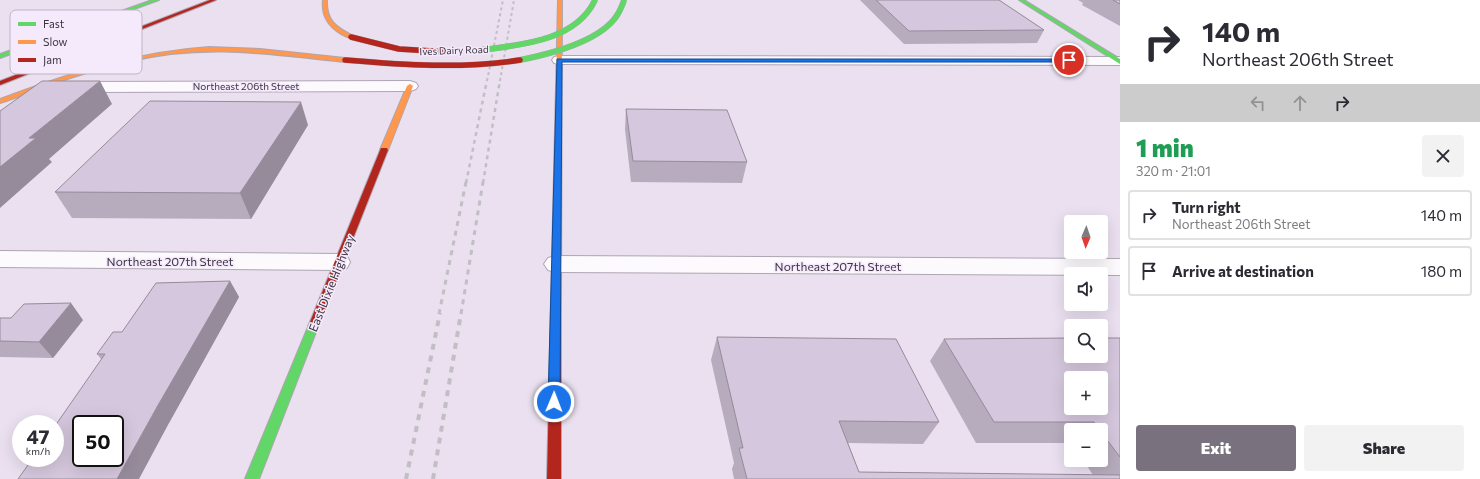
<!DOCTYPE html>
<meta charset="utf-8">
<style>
body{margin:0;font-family:Commissioner,sans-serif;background:#f2f2f3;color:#2b2b33;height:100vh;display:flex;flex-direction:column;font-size:15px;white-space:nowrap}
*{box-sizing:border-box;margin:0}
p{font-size:13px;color:#7c7c81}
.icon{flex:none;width:22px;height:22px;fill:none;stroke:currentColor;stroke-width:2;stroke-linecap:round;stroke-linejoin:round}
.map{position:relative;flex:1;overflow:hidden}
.details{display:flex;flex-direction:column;background:#fff;width:360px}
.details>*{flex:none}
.hud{background:#fff;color:#2b2b33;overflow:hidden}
.needle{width:26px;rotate:182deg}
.buttons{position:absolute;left:1064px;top:215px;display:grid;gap:8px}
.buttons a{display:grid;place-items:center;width:44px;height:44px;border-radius:4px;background:#fff;box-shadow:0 4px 16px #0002;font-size:20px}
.speed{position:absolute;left:12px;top:415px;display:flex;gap:8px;font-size:20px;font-weight:700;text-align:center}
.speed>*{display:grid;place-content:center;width:52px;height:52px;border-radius:50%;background:#fff;box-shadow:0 4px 16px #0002;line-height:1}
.speed small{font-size:10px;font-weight:400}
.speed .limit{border:2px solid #111;border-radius:6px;background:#fff;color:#111}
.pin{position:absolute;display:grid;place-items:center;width:34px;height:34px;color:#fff;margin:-17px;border:2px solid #fff;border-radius:50%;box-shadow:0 1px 4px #0007}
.me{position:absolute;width:44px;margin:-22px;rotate:1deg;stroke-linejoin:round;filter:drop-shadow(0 0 3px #0008)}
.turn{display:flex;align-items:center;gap:14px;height:84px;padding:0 16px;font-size:18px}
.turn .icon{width:52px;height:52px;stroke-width:2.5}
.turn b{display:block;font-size:28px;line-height:34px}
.lanes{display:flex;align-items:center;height:38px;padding:0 16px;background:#0003;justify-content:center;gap:20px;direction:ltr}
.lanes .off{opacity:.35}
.round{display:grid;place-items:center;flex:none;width:42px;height:42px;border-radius:4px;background:#f2f2f3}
.summary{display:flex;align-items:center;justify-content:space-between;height:68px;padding:0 16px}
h1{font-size:24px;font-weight:800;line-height:30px;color:#1e9e55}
.primary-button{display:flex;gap:8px;margin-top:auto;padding:8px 16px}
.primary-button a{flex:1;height:46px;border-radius:4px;background:#7a717e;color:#fff;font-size:16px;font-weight:800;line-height:46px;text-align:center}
.primary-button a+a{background:#f2f2f3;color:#2b2b33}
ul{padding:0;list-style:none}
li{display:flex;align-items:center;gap:12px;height:50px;margin:0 8px 6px;padding:0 8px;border:2px solid #e1e1e2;border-radius:4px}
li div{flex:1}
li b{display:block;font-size:15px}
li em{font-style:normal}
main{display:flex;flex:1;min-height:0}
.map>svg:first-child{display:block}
</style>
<main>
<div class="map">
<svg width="1120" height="479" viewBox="0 0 1120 479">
<rect width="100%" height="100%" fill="#eae0f0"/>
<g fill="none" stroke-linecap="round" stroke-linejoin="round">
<defs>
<path id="street" d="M559 56 1118 57H1120V65L559 64 554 63 552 60 554 57Z
M410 81 416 83 418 86 416 89 410 91 83 92 77 90 75 87 77 84 83 82Z
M0 251 339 254 347 256 350 262 347 268 339 270 0 267Z
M556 256 1120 259V275L556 272 548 270 544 264 548 258Z"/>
<path id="fast" d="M152 0H159L0 58V54Z
M1019 0H1024L1120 59V64Z
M313 323 317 324 318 327 259 479H245L308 327 309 324Z"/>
<path id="slow" d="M323 0H327C326 21 336 27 353 36V38C348 38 345 36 341 34 328 26 321 16 323 0Z
M558 0H562L561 302 560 305H552L551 302Z
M209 47 260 49 345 58 348 60 345 62C268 54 204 43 127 62 102 68 76 76 52 84 34 90 17 98 0 103V99C69 73 135 52 209 47Z
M410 84 413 86 388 150 387 152H381L380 150 407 86Z"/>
<path id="jam" d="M210 0H216L0 85V81Z
M381 148H387L388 150 318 327 317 330 313 331 309 330 308 327Z
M556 298 560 299 561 302V479H547L551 302 552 299Z"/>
</defs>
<use href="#street" stroke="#aea6b2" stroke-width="2"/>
<use href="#fast" stroke="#aea6b2" stroke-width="2"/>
<use href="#slow" stroke="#aea6b2" stroke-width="2"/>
<use href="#jam" stroke="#aea6b2" stroke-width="2"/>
<use href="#street" fill="#fcfafd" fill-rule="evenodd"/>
<use href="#fast" fill="#63d668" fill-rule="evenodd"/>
<use href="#slow" fill="#ff974d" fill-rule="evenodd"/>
<use href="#jam" fill="#b3261e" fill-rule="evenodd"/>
<path stroke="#c1bfc3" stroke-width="2" stroke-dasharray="3 3" stroke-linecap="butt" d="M487 81 503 0
M500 81 514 0"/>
<path stroke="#c1bfc3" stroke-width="2.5" stroke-dasharray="4 4" stroke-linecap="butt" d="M466 183 487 80
M483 183 500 80"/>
<path stroke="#c1bfc3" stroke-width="3" stroke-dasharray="5 5" stroke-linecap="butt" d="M439 314 466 182
M461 314 483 182"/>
<path stroke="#c1bfc3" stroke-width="4" stroke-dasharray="6 6" stroke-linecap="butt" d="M406 479 440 313
M433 479 461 313"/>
<defs>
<path id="fast-bridge" d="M481 50C520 45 576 41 595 0
M520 60C550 54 604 41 619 12 621 8 623 4 624 0"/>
<path id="jam-bridge" d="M351 37 399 49 448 52
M345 60C404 65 461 69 520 60"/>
</defs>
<use href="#fast-bridge" stroke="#aea6b2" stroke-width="6" stroke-linecap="butt"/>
<use href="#jam-bridge" stroke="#aea6b2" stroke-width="6" stroke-linecap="butt"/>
<use href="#fast-bridge" stroke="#63d668" stroke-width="5.5"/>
<use href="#jam-bridge" stroke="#b3261e" stroke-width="5.5"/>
</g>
<path fill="#b7abbe" d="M860 0H999L1044 30 1037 43 904 44Z
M1078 0H1120V26L1082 5 1083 3Z
M626 109 747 162 742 183 631 182 625 129Z
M308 125 251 219 72 218 55 192Z
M230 281 239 297 169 423 102 360 97 354 122 332Z
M0 318H11L83 320 53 358 0 357Z
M717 337 939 422 923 444 848 443 859 472 1093 475 1083 460H1101V430H1071V443H976L930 361 944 339 1120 338V479H734L732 469 734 463 711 360Z"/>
<path fill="#958b9b" d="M100 81 112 104 49 159 52 162 0 208V167L29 138Z
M301 102 308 125 251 219 240 193Z
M230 281 239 297 169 423 139 479H117L157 407Z
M71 303 83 320 53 358 39 342Z"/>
<path fill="#d5c7dd" stroke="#958b9b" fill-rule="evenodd" d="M876 0H999L1044 30 909 31Z
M1113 0H1120V4Z
M42 81H100L29 138H36L0 167V111Z
M150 101 301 102 240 193 55 192Z
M626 109 727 110 747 162 633 161Z
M230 281 157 407 117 479H18L33 458H55V426L105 354H97L113 332H122L156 283ZM81 424H115V458H81Z
M71 303 39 342 0 341V318H11L24 304Z
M717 337 896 339 939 422 839 421 859 472 1120 475V479H747L739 448H743Z
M1071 338V356H1101V338H1120V457L1101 432V430H1100L1094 422H994L944 339ZM1071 378H1101V408H1071Z"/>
<path fill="#1a73e8" stroke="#114b97" d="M557 59H1069L1072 60 1069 62H562L560 402 559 406 554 407 550 406 548 402Z"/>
<g text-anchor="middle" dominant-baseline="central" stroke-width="3" stroke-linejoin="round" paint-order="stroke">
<g font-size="10" fill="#3d3541" stroke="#f5eafc">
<text transform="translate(454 50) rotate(-2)">Ives Dairy Road</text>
<text x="246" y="86">Northeast 206th Street</text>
</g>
<g font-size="12" fill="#3d3541" stroke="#f5eafc">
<text x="170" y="261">Northeast 207th Street</text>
<text x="838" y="266">Northeast 207th Street</text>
<text transform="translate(331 283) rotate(-68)">East Dixie Highway</text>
</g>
</g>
<rect x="10" y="10" width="132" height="64" rx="6" fill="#f5eafc" stroke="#beb4c4" stroke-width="1"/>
<rect x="18" y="22" width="18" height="4" fill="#63d668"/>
<rect x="18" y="40" width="18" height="4" fill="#ff974d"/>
<rect x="18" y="58" width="18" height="4" fill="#b3261e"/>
<g font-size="11" fill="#3d3541">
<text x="43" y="28">Fast</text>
<text x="43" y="46">Slow</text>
<text x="43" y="64">Jam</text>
</g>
</svg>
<div class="buttons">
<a><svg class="needle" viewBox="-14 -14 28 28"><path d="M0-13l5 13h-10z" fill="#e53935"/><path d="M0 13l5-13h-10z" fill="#7c7c81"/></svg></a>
<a><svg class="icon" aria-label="sound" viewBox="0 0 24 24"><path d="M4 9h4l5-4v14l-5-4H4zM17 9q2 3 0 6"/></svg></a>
<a><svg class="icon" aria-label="search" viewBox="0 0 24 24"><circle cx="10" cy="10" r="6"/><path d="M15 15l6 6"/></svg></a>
<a>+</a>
<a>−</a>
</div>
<div class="speed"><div>47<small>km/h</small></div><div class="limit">50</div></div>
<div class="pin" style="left:1069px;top:60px;background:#d93025"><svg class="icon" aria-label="arrive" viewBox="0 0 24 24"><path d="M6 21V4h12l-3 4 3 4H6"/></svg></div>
<svg class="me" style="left:554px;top:402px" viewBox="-20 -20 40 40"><circle r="17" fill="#1a73e8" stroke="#fff" stroke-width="3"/><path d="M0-11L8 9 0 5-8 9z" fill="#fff"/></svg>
</div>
<section class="details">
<div class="hud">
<div class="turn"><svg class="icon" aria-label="right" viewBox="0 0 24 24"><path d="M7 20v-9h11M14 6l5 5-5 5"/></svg><div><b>140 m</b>Northeast 206th Street</div></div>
<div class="lanes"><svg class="icon off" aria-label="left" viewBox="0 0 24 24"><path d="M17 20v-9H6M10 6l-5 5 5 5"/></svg><svg class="icon off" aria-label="ahead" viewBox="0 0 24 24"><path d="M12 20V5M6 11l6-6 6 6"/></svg><svg class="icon" aria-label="right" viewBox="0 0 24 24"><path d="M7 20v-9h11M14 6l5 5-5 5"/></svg></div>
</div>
<div class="summary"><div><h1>1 min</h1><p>320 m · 21:01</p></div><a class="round"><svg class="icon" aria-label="close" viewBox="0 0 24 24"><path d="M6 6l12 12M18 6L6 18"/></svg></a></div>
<ul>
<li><svg class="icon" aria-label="right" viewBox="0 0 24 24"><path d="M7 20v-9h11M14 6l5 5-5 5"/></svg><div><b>Turn right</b><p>Northeast 206th Street</p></div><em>140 m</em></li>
<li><svg class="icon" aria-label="arrive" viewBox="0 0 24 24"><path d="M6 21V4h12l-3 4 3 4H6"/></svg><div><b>Arrive at destination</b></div><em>180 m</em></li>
</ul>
<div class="primary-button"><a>Exit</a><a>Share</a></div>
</section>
</main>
